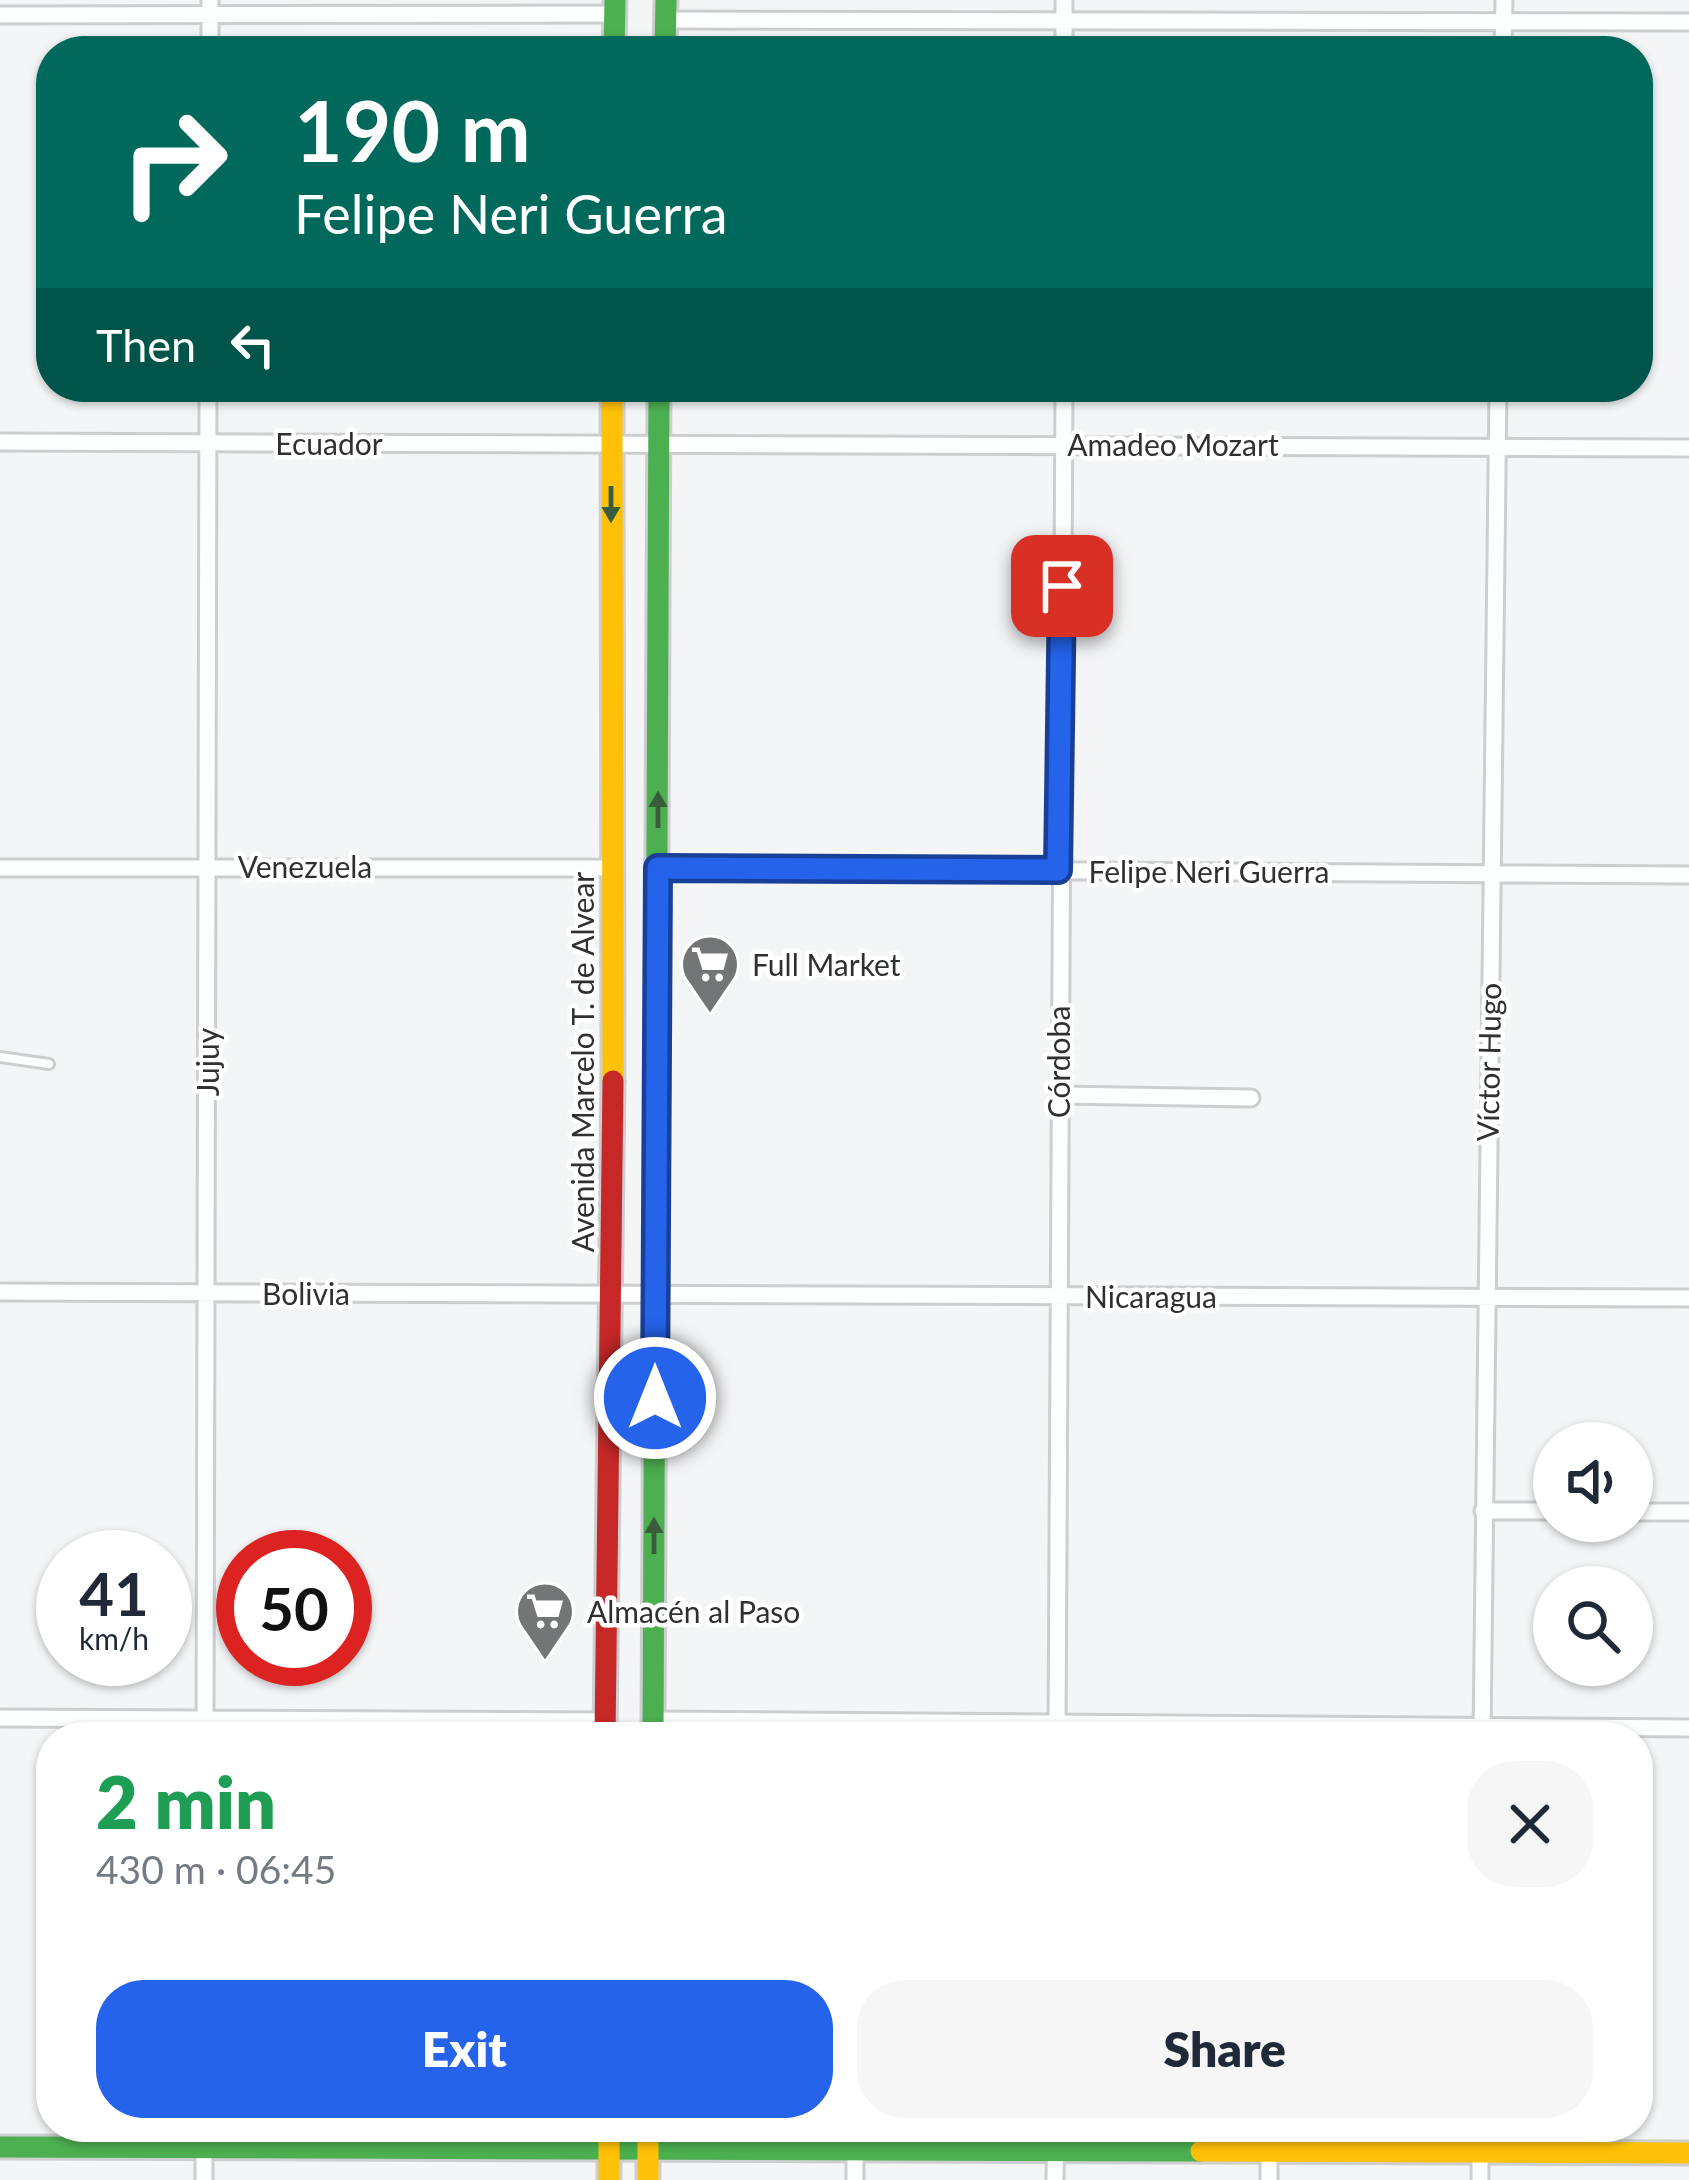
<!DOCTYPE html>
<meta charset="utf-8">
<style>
body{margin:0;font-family:Lato,sans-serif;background:#f6f6f7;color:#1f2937;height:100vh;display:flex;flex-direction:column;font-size:45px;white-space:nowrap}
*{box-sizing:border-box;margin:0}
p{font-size:39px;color:#747a83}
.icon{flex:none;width:66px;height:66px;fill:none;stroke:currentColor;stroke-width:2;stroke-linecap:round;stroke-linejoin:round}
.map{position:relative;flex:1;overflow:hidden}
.details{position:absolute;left:36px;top:1722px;width:1617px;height:420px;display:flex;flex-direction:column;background:#fff;border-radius:48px;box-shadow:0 3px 9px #0004}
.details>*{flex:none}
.guide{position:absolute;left:36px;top:36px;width:1617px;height:366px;border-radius:48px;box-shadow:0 3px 9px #0004;background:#00695c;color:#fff;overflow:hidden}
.buttons{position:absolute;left:1533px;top:1422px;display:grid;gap:24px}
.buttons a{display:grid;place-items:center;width:120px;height:120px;border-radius:50%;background:#fff;box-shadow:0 3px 9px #0004;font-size:60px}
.speed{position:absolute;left:36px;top:1530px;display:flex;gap:24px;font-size:60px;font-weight:700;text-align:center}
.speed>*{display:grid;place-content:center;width:156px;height:156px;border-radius:50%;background:#fff;box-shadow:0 3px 9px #0004;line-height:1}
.speed small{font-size:30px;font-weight:400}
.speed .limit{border:18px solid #d22;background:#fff;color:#111}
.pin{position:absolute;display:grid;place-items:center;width:102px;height:102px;color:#fff;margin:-51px;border-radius:24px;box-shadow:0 6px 18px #0006}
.me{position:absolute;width:132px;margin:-66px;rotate:0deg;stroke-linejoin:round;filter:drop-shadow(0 0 9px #0008)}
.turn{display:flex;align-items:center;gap:42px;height:252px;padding:0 60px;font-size:54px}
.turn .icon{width:156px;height:156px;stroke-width:2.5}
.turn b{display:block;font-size:84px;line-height:102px}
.then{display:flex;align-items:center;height:114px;padding:0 60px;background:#0003;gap:24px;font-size:45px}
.round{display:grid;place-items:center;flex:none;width:126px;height:126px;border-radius:48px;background:#f6f6f7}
.headline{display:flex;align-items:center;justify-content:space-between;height:204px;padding:0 60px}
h1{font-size:72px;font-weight:800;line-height:90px;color:#1e9e55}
.button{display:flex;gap:24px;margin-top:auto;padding:24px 60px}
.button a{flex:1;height:138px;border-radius:48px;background:#2563eb;color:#fff;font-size:48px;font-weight:800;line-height:138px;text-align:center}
.button a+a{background:#f6f6f7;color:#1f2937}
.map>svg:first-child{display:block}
</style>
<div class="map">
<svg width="1689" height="2180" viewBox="0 0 1689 2180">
<rect width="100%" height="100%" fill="#f3f5f7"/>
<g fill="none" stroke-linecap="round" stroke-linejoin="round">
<defs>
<path id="lane" d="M0 1057 49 1064"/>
<path id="street" d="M0 15 615 14
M666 20 1689 22
M210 51V0
M1064 51V0
M1503 51 1504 0
M0 442 1689 448
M0 868H610
M658 868 1689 875
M1058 1095 1251 1098
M0 1292 1689 1298
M1483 1511H1554
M1632 1512H1689
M0 1718 605 1721
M654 1720 1689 1728
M205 1737 208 387
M1057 1737 1064 387
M1482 1737 1498 387
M204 2180V2127
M855 2180V2148
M1055 2180 1056 2127
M1269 2180V2150
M1480 2180V2127"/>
<path id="fast" d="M614 51 615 0
M665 51 666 0
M653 1737 659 387
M0 2147 1201 2151"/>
<path id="slow" d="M612 387 613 1081
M609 2127V2180
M648 2127V2180
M1201 2151 1689 2153"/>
<path id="jam" d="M605 1737 613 1081"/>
</defs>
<use href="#lane" stroke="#cdced0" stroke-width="14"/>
<use href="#street" stroke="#cdced0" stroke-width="21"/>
<use href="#fast" stroke="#cdced0" stroke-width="27"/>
<use href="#slow" stroke="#cdced0" stroke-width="27"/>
<use href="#jam" stroke="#cdced0" stroke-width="27"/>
<use href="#lane" stroke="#fdfefe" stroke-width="8"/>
<use href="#street" stroke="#fdfefe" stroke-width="15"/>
<use href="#fast" stroke="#4caf50" stroke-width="21"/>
<use href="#slow" stroke="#ffc107" stroke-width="21"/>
<use href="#jam" stroke="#c62828" stroke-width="21"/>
</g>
<defs><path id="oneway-solid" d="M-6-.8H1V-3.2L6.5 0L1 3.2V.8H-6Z" transform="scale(3)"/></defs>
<g fill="#395c3c">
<use href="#oneway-solid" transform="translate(611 504) rotate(90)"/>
<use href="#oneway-solid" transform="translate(658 810) rotate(-90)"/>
<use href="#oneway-solid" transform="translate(654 1536) rotate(-90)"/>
</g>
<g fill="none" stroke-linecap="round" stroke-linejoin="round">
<defs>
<path id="route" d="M655 1398 658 868 1058 870 1062 586"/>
</defs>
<use href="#route" stroke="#184099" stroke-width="30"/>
<use href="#route" stroke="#2563eb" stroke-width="21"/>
</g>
<defs>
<symbol id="supermarket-pin" viewBox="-11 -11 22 30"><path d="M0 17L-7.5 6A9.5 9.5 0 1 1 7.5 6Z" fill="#747576" stroke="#fff"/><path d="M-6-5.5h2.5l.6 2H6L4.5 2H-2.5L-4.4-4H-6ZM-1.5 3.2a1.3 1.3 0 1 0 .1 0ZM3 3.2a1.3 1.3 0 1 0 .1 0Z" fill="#fff"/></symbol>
</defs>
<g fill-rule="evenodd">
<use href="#supermarket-pin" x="677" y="931" width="66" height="90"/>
<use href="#supermarket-pin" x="512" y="1578" width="66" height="90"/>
</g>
<g text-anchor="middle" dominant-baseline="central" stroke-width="9" stroke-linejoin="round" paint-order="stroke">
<g font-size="30" fill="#2f3031" stroke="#fff">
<text x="329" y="443">Ecuador</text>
<text x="1173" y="444">Amadeo Mozart</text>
<text x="305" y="866">Venezuela</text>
<text x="1209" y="871">Felipe Neri Guerra</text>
<text transform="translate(207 1062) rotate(-90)">Jujuy</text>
<text transform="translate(582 1062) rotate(-90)">Avenida Marcelo T. de Alvear</text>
<text transform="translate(1058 1062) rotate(-90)">Córdoba</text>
<text transform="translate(1488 1062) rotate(-89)">Víctor Hugo</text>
<text x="306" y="1293">Bolivia</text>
<text x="1151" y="1296">Nicaragua</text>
</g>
<g font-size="30" fill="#2f3031" stroke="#fff" text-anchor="start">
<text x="752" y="964">Full Market</text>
<text x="587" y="1611">Almacén al Paso</text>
</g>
</g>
</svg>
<div class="buttons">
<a><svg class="icon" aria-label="sound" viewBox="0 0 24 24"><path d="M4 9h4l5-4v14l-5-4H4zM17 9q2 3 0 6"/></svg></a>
<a><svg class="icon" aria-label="search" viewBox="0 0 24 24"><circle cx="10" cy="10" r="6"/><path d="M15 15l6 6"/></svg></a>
</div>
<div class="speed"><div>41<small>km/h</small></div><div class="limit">50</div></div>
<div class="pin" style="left:1062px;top:586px;background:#d93025"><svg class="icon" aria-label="arrive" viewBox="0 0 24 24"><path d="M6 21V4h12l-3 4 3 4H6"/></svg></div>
<svg class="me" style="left:655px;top:1398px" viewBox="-20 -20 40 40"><circle r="17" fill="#2563eb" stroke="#fff" stroke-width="3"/><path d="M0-11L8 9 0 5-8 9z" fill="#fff"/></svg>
<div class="guide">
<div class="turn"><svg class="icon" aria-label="right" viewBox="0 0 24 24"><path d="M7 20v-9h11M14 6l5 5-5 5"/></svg><div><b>190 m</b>Felipe Neri Guerra</div></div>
<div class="then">Then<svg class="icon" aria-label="left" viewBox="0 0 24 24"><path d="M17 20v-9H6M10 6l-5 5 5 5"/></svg></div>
</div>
<section class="details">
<div class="headline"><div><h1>2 min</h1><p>430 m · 06:45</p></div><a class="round"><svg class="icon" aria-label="close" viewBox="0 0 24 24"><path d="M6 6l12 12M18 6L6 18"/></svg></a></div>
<div class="button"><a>Exit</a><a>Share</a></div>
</section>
</div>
